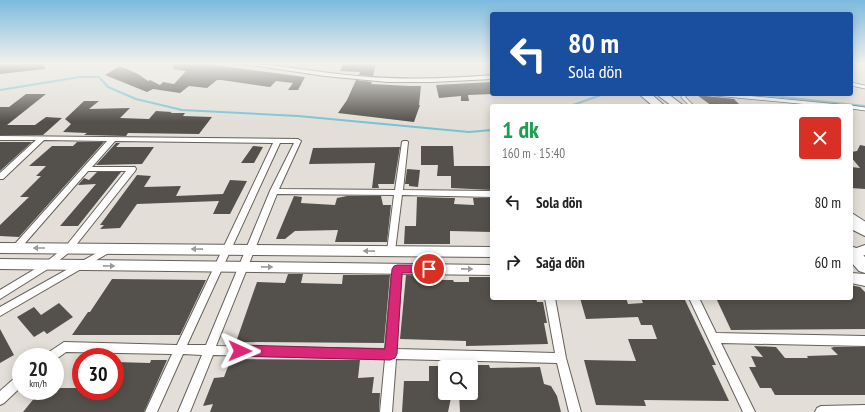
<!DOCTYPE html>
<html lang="tr">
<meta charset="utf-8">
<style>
body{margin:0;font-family:"PT Sans Narrow",sans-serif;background:#f2f2f2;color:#222;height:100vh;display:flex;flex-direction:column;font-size:15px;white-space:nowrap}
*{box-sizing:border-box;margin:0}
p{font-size:13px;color:#767676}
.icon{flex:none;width:22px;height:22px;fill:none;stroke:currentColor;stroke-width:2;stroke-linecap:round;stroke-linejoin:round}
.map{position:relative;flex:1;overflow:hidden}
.side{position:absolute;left:490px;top:104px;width:363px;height:196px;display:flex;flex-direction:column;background:#fff;border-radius:4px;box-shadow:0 2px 10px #0003}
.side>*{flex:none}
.guide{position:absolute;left:490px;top:12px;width:363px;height:84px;border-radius:4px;box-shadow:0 2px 10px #0003;background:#1a4fa0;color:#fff;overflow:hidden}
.buttons{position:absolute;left:438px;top:360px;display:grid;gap:8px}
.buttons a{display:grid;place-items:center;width:40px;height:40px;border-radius:4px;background:#fff;box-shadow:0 2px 10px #0003;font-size:20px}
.speed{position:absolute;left:12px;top:348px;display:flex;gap:8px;font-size:20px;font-weight:700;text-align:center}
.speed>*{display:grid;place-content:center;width:52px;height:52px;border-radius:50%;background:#fff;box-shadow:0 2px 10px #0003;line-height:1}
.speed small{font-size:10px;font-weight:400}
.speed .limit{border:6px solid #d22;background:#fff;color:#111}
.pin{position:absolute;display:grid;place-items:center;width:34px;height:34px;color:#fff;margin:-17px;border:2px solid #fff;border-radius:50%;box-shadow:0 1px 4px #0007}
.me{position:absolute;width:44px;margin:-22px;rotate:91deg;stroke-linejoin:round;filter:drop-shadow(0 0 3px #0008)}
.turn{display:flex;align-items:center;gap:14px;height:84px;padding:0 12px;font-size:18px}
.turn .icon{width:52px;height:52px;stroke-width:2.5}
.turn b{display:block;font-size:28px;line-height:34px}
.round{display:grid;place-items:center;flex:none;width:42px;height:42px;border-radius:4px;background:#f2f2f2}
.overview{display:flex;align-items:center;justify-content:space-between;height:68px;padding:0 12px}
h1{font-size:24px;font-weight:600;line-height:30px;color:#1e9e55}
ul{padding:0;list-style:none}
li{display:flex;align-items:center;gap:12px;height:60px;padding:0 12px}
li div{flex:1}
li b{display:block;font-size:15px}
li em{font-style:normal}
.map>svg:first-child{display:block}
</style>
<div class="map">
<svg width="865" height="412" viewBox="0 0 865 412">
<rect width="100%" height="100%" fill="#e3dfd8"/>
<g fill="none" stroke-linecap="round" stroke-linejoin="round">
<path stroke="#78c2d4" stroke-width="2" d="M0 90 80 77H99L108 87 136 99 182 110 298 116 469 132 492 130
M754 94 865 106
M570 106 604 94"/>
</g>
<path fill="#54504b" d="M0 64H45V69L0 74Z
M173 64H206L305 77 298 90H288L293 83 276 81 270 87 221 80H217L207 88 189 86 180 93 153 89 147 92 105 75 120 66 138 74 148 81 150 80 160 85 163 82 174 84 186 71 173 69Z
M343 64H376L373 76 359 75 360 72 340 71Z
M356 80 372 82 371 84 411 86H421L419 105H420L414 122 338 113 347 100Z
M492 82V94L468 95 469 101H461V96L439 98 436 85Z
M26 94H46L7 125H35L46 117 62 118 43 135H0V107H9Z
M697 95 734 99 741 106H712Z
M84 101H99L89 109 130 108 120 118 149 119 156 111 172 112 170 113H185L183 116 212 117 199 134 128 133 126 136 84 135 87 133 63 132 71 124 65 119Z
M0 142H32L0 171Z
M77 142H104L19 237 0 236V225L29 197H20L41 176H36L46 166H29L52 146H73Z
M116 143H120L116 147H154L142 164 96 165Z
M860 145 865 146V189L851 188V167L860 168 851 157V152L857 151Z
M253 146 263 147 254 163H241Z
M421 146H453L454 166H492V190L451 188V176H437L438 165H421Z
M400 147 394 184H378L379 188H372L375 163 309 164 313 148Z
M407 169 420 170 418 187 409 186V184H405Z
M97 172H121L78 226H60L96 184 78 185 84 178 89 180Z
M137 175 151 176 144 187 181 186 176 196 223 194 230 180 247 181 230 214H213L219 201 137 204 120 228 100 229 104 225H100Z
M294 196 302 197 301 203 335 205 337 198 347 196H381L383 205H391L387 242H335L338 230 295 231 285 239H276Z
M417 197 455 198 454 204 474 205 473 198H492V232L450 231V244H404L405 226H416Z
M288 274H303L301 283 342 284 343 275H390L384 343 236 342 257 282 285 283Z
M406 275 434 276 435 280H453L454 282H469V277H490L492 298H536L537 302H543L547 323H544L548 344 466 346V341L400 339Z
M112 279 206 280 180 335H72L88 312H90Z
M851 285 860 287 865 292V329L731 330 716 298H851Z
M580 298H626L628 304 643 303 641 298H684L716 365H712L729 401 644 400 646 406 596 405 584 360 636 361 628 339H657L652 325H641L638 317 586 319Z
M59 303 73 317 47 334 44 331 34 337 17 317 34 307 41 315Z
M0 329 14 355 0 363Z
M754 346 776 347 785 358H808L807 356 838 355 831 348 834 347H865V395H775L771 388H760L749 367H756L751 356 763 357Z
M231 359 360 360 358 378 374 377 372 393H380L379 412H210L213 404 203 406 214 378 224 377Z
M151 360H167L144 412H23L40 391H55V388H81V391H115V362L150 363Z
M471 365H489L490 368 540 367 544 384 551 386 557 396 561 412H460L459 393H471Z
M429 366H445V393H452L448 412H402L404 381H429Z"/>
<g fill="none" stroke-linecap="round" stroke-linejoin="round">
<defs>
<path id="service-far1" d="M851 84 865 87
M686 94 683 97 692 106
M714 94 839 106
M851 107 865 109"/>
<path id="service" d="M851 215 865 224"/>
<path id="minor" d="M243 64C281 64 319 73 358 76 403 80 447 79 492 75V79L432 82H388L325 76Z
M0 136 298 139 301 141 279 189 395 190 402 142 403 141H407L408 142 403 190 492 191V197L402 195 395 251 394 253H388L387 251 394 195 277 194 216 346 385 349 392 269 394 267 397 265 400 267 402 269 396 349 555 353 545 298H555L566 358 581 412H569L557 363 396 359 392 412H380L385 359 213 355 190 412H178L202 355 183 354 157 412H145L172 354 66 352 55 360V357H45L46 354 64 342 177 345 273 143 115 141 92 167H135L136 169 135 171 72 250 51 267 0 299V290L45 263 66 246 126 171H88L19 250H13L12 248 13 246 107 141 44 140 3 179H0V173L36 140H0ZM280 143H294L270 191 206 345H187Z
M109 246 112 247 113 249 112 251 0 316V307Z
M689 298H699L716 333 865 336V346L721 343 755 412H743Z
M21 375V387L4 403 0 405V391L17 376Z
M865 405V412H815L817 408 821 406Z"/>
<path id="secondary" d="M0 243 492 247V257L0 253Z
M865 245V255L851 260V250Z
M0 259 492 265V275L0 269Z
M851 273 865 274V286L851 283Z"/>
<path id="trunk" d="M639 94H651L665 106H653Z
M656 94H668L684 106H672Z
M851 217 865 224V236L851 229Z
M851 246 856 248 865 257V273L859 271 851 262Z"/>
</defs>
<use href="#service-far1" stroke="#64605a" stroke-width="4.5"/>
<use href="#service" stroke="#64605a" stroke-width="6"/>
<use href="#minor" stroke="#64605a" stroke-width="2"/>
<use href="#secondary" stroke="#64605a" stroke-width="2"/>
<use href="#trunk" stroke="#64605a" stroke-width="2"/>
<use href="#service-far1" stroke="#fff" stroke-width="3"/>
<use href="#service" stroke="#fff" stroke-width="4"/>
<use href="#minor" fill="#fff" fill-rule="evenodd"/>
<use href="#secondary" fill="#fff" fill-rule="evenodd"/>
<use href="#trunk" fill="#fff" fill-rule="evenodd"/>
</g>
<defs><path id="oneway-solid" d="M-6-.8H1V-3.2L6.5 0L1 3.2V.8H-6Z"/></defs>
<g fill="#9b9a99">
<use href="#oneway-solid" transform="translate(39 248) rotate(-180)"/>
<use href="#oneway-solid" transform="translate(197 249) rotate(-179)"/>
<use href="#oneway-solid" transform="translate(369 251) rotate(-179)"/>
<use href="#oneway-solid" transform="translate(109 266) rotate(1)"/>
<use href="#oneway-solid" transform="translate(267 267) rotate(1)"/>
<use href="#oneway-solid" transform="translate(467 269) rotate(1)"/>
</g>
<linearGradient id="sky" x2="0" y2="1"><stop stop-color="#7bbae0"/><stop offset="0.52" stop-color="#f2f1ed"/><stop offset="1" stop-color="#f2f1ed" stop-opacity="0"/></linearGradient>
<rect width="865" height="122" fill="url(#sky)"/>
<path fill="#db2777" stroke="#8e194d" d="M397 265H429L432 266 434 269 432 272 429 273H402L397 354 395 358 390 360 240 356 235 355 233 351 235 347 240 345 385 349 392 269 394 266Z"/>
</svg>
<div class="buttons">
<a><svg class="icon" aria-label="search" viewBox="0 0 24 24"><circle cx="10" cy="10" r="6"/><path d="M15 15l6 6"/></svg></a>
</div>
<div class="speed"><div>20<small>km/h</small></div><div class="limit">30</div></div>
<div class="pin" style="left:429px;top:269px;background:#d93025"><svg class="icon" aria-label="arrive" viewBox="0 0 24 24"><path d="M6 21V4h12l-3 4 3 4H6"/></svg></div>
<svg class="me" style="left:240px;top:351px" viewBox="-20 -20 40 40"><path d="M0-17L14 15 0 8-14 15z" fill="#db2777" stroke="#fff" stroke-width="4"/></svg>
<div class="guide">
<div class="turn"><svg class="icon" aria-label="left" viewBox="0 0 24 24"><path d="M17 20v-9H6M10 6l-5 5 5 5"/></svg><div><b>80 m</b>Sola dön</div></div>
</div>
<section class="side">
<div class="overview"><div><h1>1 dk</h1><p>160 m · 15:40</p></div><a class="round" style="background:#d93025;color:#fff"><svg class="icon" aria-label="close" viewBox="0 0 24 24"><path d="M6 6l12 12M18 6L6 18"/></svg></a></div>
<ul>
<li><svg class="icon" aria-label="left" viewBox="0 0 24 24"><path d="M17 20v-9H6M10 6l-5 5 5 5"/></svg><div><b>Sola dön</b></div><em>80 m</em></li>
<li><svg class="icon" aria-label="right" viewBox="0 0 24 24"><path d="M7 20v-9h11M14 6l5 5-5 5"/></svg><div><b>Sağa dön</b></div><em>60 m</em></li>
</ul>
</section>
</div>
